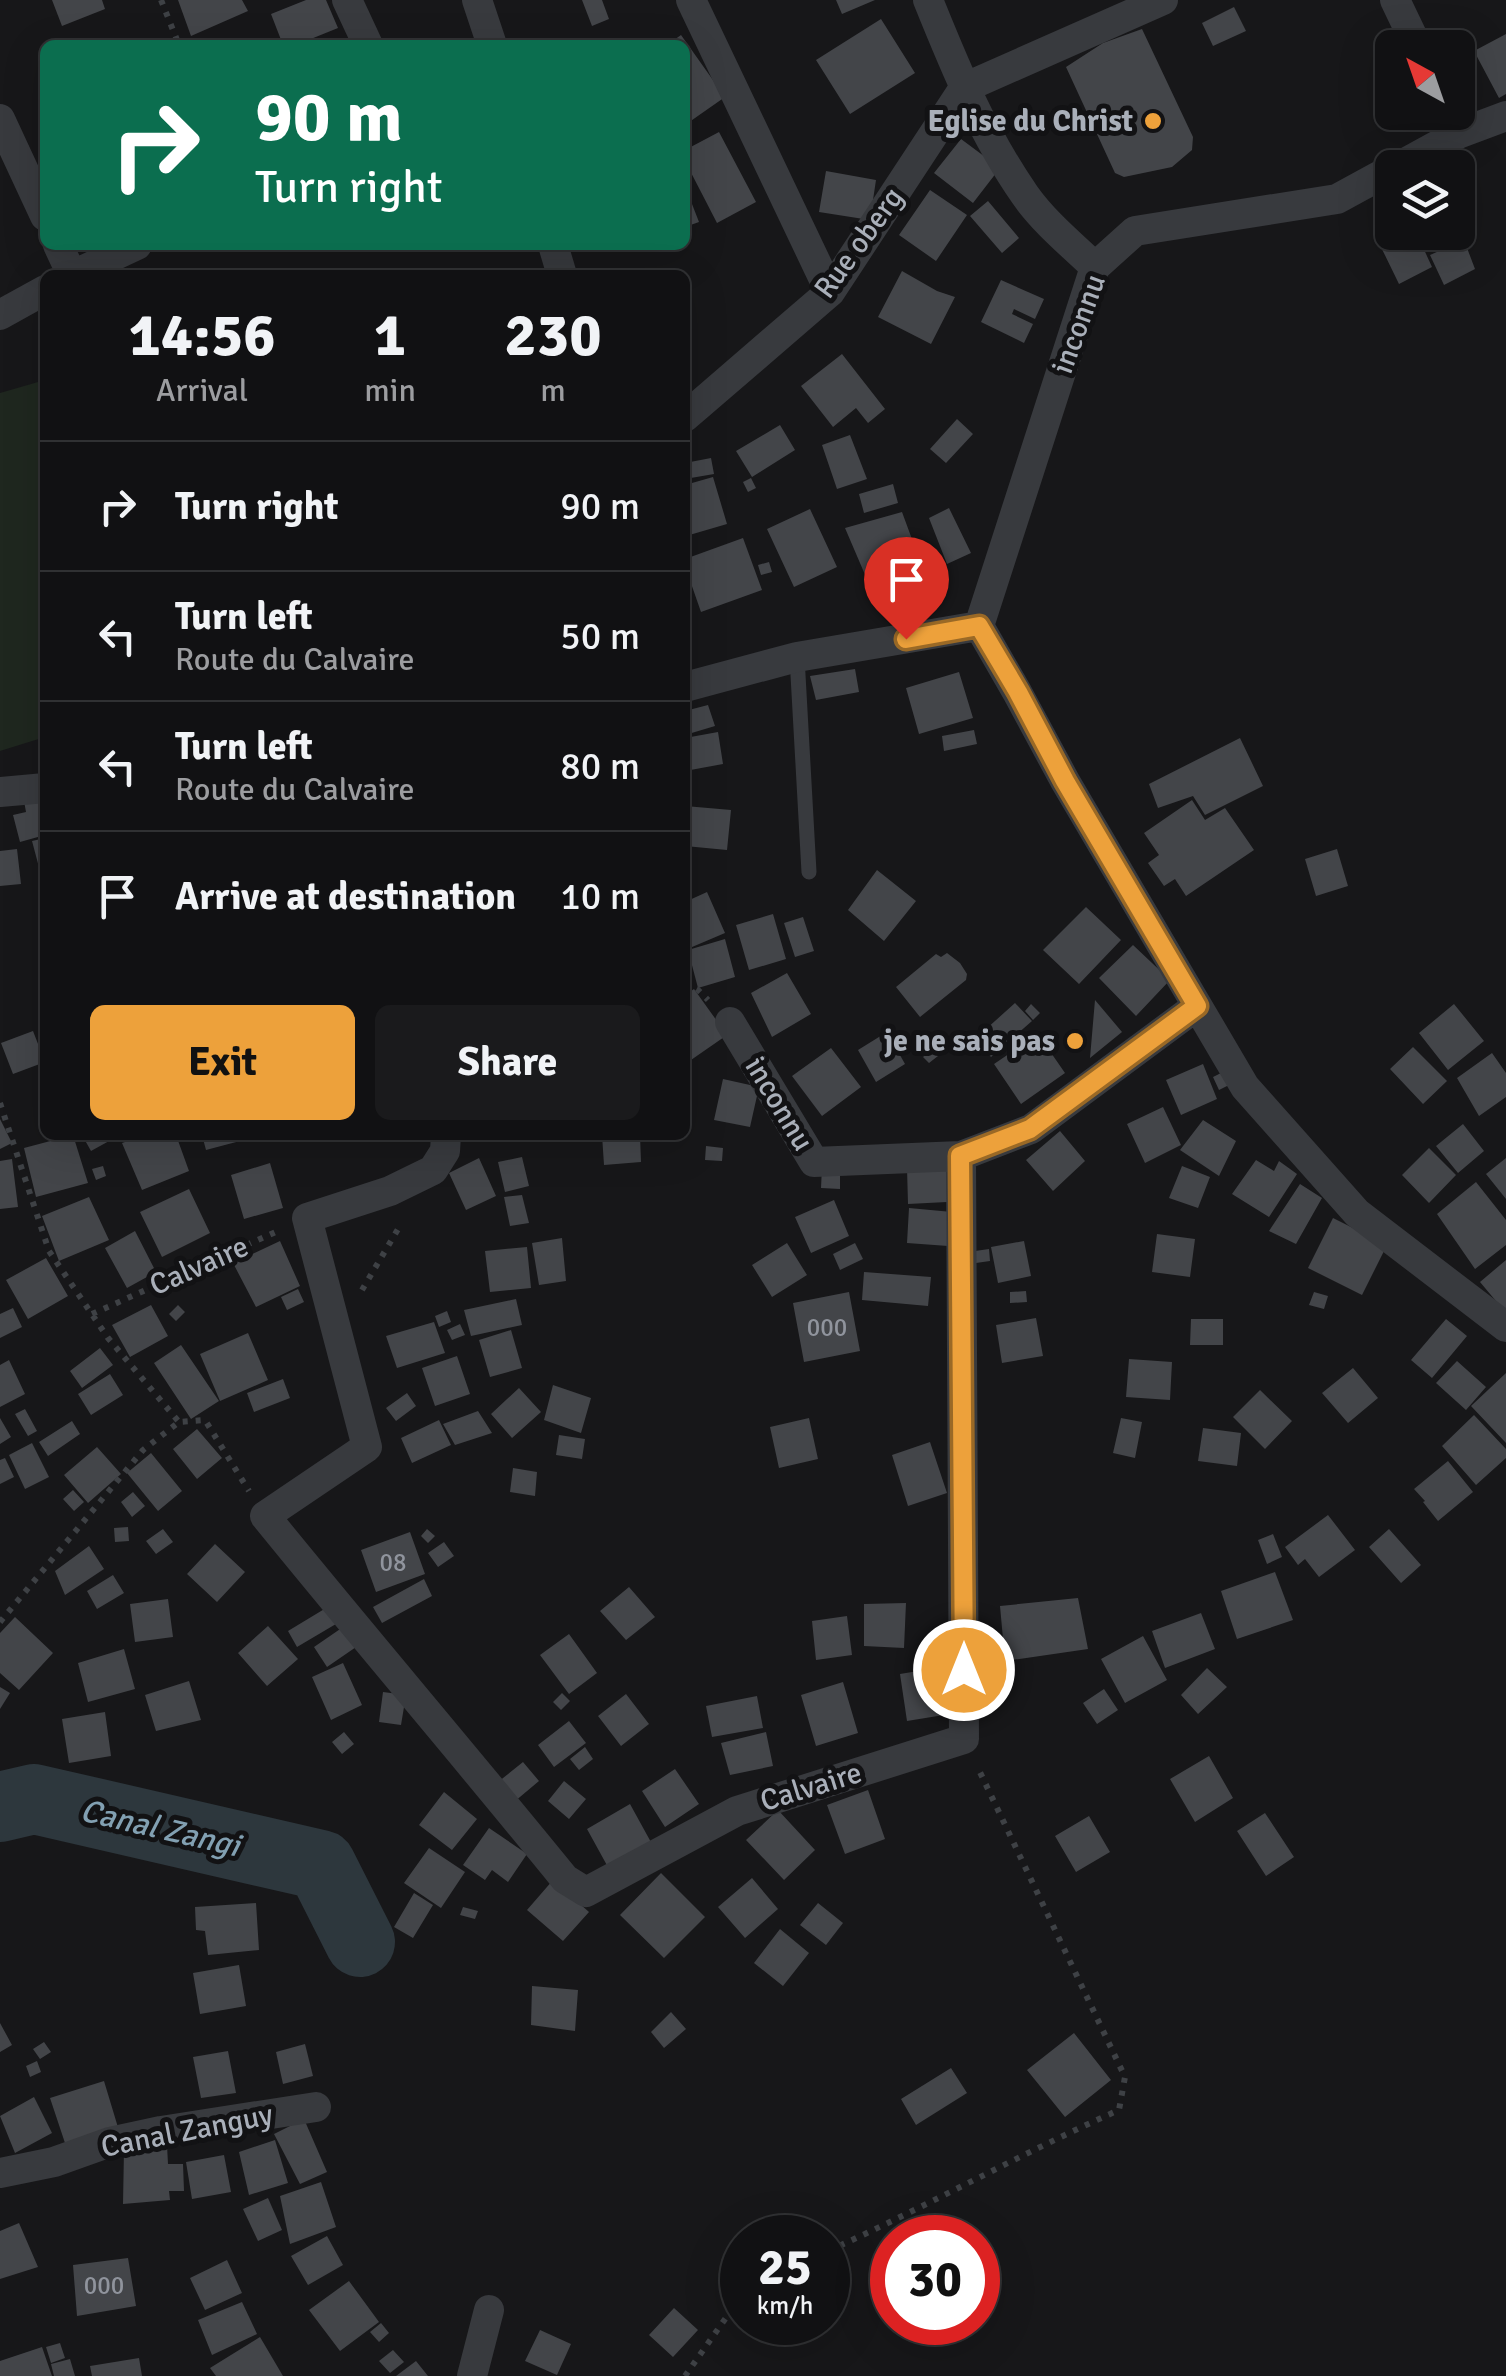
<!DOCTYPE html>
<style>
body{margin:0;font-family:Signika,sans-serif;background:#1a1a1c;color:#f1f3f6;height:100vh;display:flex;flex-direction:column;font-size:38px;white-space:nowrap}
*{box-sizing:border-box;margin:0}
p{font-size:32px;color:#9c9da0}
.icon{flex:none;width:55px;height:55px;fill:none;stroke:currentColor;stroke-width:2;stroke-linecap:round;stroke-linejoin:round}
.map{position:relative;flex:1;overflow:hidden}
.panel{position:absolute;left:40px;top:270px;width:650px;height:870px;display:flex;flex-direction:column;background:#111113;border-radius:15px;box-shadow:0 10px 40px #0002,0 0 0 2px #303133}
.panel>*{flex:none}
.top-card{position:absolute;left:40px;top:40px;width:650px;height:210px;border-radius:15px;box-shadow:0 10px 40px #0002,0 0 0 2px #303133;background:#0b6e4f;color:#fff;overflow:hidden}
.needle{width:65px;rotate:320deg}
.tools{position:absolute;left:1375px;top:30px;display:grid;gap:20px}
.tools a{display:grid;place-items:center;width:100px;height:100px;border-radius:15px;background:#111113;box-shadow:0 10px 40px #0002,0 0 0 2px #303133;font-size:50px}
.speed{position:absolute;left:720px;top:2215px;display:flex;gap:20px;font-size:50px;font-weight:700;text-align:center}
.speed>*{display:grid;place-content:center;width:130px;height:130px;border-radius:50%;background:#111113;box-shadow:0 10px 40px #0002,0 0 0 2px #303133;line-height:1}
.speed small{font-size:25px;font-weight:400}
.speed .limit{border:15px solid #d22;background:#fff;color:#111}
.pin{position:absolute;display:grid;place-items:center;width:85px;height:85px;color:#fff;margin:-102px -42px;border-radius:50% 50% 50% 0;rotate:-45deg;box-shadow:0 0 10px #0007}
.pin .icon{rotate:45deg}
.me{position:absolute;width:110px;margin:-55px;rotate:0deg;stroke-linejoin:round;filter:drop-shadow(0 0 8px #0008)}
.turn{display:flex;align-items:center;gap:35px;height:210px;padding:0 50px;font-size:45px}
.turn .icon{width:130px;height:130px;stroke-width:2.5}
.turn b{display:block;font-size:70px;line-height:85px}
.eta{display:flex;justify-content:space-evenly;align-items:center;height:170px;text-align:center}
.eta b{font-size:60px;font-weight:700;line-height:70px}
.action{display:flex;gap:20px;margin-top:auto;padding:20px 50px}
.action a{flex:1;height:115px;border-radius:15px;background:#eda13b;color:#111;font-size:40px;font-weight:700;line-height:115px;text-align:center}
.action a+a{background:#1a1a1c;color:#f1f3f6}
ul{padding:0;list-style:none}
li{display:flex;align-items:center;gap:30px;height:130px;padding:0 50px;border-top:2px solid #303133}
li div{flex:1}
li b{display:block;font-size:38px}
li em{font-style:normal}
.map>svg:first-child{display:block}
</style>
<div class="map">
<svg width="1506" height="2376" viewBox="0 0 1506 2376">
<rect width="100%" height="100%" fill="#171719"/>
<path fill="#1f271f" d="M45 380V737L0 751V393Z"/>
<g fill="none" stroke-linecap="round" stroke-linejoin="round">
<path stroke="#2d373d" stroke-width="70" d="M0 1807 34 1799 321 1865 360 1942"/>
</g>
<path fill="#434549" d="M52 0H102L105 9 62 26Z
M178 0H242L248 11 191 36Z
M306 0H326L338 28 296 45H283L271 14Z
M582 0H602L609 19 592 26Z
M836 0H875L842 14Z
M1234 7 1246 31 1213 46 1202 23Z
M881 19 915 73 850 114 816 60Z
M1142 29 1193 137 1192 150 1172 167 1124 177 1115 173 1066 67 1103 43Z
M1506 34V94L1499 98 1474 51Z
M681 35 725 97 685 125V45H667Z
M719 132 756 202 717 223 685 161V150Z
M961 139 1000 168 973 203 934 173Z
M826 171 876 180 870 220 819 212Z
M685 186 699 222 685 227Z
M930 190 967 215 936 261 899 235Z
M988 201 1019 238 1002 253 970 216Z
M1458 201 1471 237 1430 252 1422 232H1458Z
M1404 232H1416L1432 267 1399 284 1380 245Z
M1464 240 1475 269 1444 285 1430 255Z
M902 271 937 291 955 297 931 344 878 317Z
M1001 280 1044 299 1035 319 1014 309 1012 314 1033 324 1024 343 981 322Z
M842 354 885 409 868 423 856 408 833 427 801 386Z
M957 419 973 434 946 463 930 449Z
M780 425 795 450 752 477 736 451Z
M850 435 867 479 837 489 822 445Z
M711 458 714 474 685 479V463Z
M713 477 727 524 686 536 685 485Z
M751 478 756 488 748 492 743 482Z
M893 484 898 503 864 513 859 494Z
M949 508 971 553 947 564 929 518Z
M810 509 837 567 794 587 767 529Z
M902 512 927 580 901 591 890 572 869 584 845 528Z
M743 538 762 590 701 612 685 566V559Z
M769 562 772 572 761 575 758 565Z
M855 669 859 692 816 700 810 676Z
M959 672 973 718 919 734 906 688Z
M708 705 715 726 685 735V711Z
M974 730 977 744 944 751 942 736Z
M718 732 723 764 685 771V738Z
M1240 738 1263 786 1205 815 1193 796 1158 808 1149 784Z
M42 797 45 805V835L20 842 13 815 26 812 24 801Z
M1192 800 1205 820 1225 808 1254 850 1186 896 1175 879 1164 886 1148 863 1159 855 1144 833Z
M685 806 731 810 727 850 685 846Z
M45 838V885L44 886 32 841Z
M17 849 21 884 0 886V851Z
M1337 849 1348 886 1316 896 1305 859Z
M877 870 916 901 884 941 848 910Z
M707 892 725 933 685 950V902Z
M1086 907 1121 940 1079 984 1043 950Z
M773 914 786 959 749 970 736 925Z
M803 917 814 951 795 957 784 923Z
M725 939 735 977 698 988 688 950Z
M1133 945 1170 980 1136 1016 1099 978Z
M947 953 960 963 967 974 966 980 920 1017 896 987 936 954 941 957Z
M787 973 811 1014 772 1037 751 993Z
M694 989 727 1035 691 1060 685 1051V995Z
M1095 1000 1122 1032 1090 1058Z
M1015 1003 1032 1021 991 1057 975 1039Z
M1031 1004 1040 1013 1033 1020 1025 1011Z
M1454 1004 1484 1041 1448 1070 1419 1033Z
M33 1031 45 1062 13 1074 1 1043Z
M887 1032 905 1064 876 1082 858 1050Z
M1038 1034 1065 1073 1021 1104 994 1064Z
M1413 1047 1447 1081 1423 1104 1390 1069Z
M831 1048 861 1087 822 1116 792 1076Z
M933 1049 938 1056 929 1063 923 1057Z
M1492 1053 1506 1073V1097L1479 1116 1457 1078Z
M1203 1064 1217 1099 1181 1115 1166 1080Z
M1223 1072 1229 1085 1219 1090 1213 1077Z
M723 1079 759 1087 750 1127 714 1120Z
M1163 1107 1181 1145 1145 1163 1127 1124Z
M0 1119 12 1143 0 1149Z
M1203 1120 1236 1141 1219 1176 1180 1150Z
M1463 1124 1484 1151 1458 1173 1436 1146Z
M1060 1131 1085 1161 1053 1191 1026 1160Z
M73 1135 88 1183 36 1197 24 1148Z
M82 1135H120L91 1151Z
M146 1135H176L189 1171 142 1190 122 1143Z
M202 1135H239L240 1141 206 1150Z
M602 1135H640L641 1162 604 1165Z
M706 1146 723 1148 722 1161 705 1160Z
M1429 1148 1456 1175 1429 1203 1402 1175Z
M522 1157 529 1186 505 1192 498 1162Z
M479 1158 496 1196 466 1210 449 1173Z
M1506 1158V1199L1486 1174Z
M12 1159 18 1207 0 1209V1161Z
M1256 1160 1274 1171 1279 1161 1297 1174 1269 1217 1232 1194Z
M270 1163 283 1208 244 1219 231 1175Z
M103 1166 106 1176 96 1180 92 1169Z
M1182 1166 1210 1177 1198 1208 1169 1198Z
M822 1167 840 1168V1189L821 1188Z
M907 1168H946L947 1202 908 1204Z
M1476 1182 1506 1220V1245L1475 1269 1437 1214Z
M1300 1184 1322 1198 1296 1244 1269 1231Z
M189 1189 210 1233 162 1257 140 1212Z
M522 1195 529 1223 510 1226 504 1197Z
M89 1197 109 1240 59 1261 42 1216Z
M834 1200 849 1236 811 1253 795 1217Z
M909 1208 952 1212 948 1246 907 1243Z
M1333 1218 1387 1245 1362 1295 1308 1268Z
M135 1231 156 1272 127 1288 105 1248Z
M1157 1234 1195 1239 1190 1277 1152 1272Z
M562 1238 566 1281 539 1285 532 1243Z
M280 1241 300 1286 256 1307 233 1263Z
M1024 1241 1031 1276 998 1283 991 1247Z
M787 1243 807 1275 772 1297 752 1265Z
M855 1243 863 1259 840 1270 833 1254Z
M527 1247 531 1288 490 1292 485 1251Z
M989 1249 990 1261 976 1263 975 1251Z
M46 1258 68 1296 28 1319 6 1280Z
M1506 1260V1313L1480 1282Z
M864 1272 931 1277 928 1306 862 1300Z
M298 1289 304 1302 287 1310 281 1297Z
M1026 1291 1027 1302 1010 1303V1292Z
M849 1292 860 1351 804 1362 793 1303Z
M1314 1292 1328 1296 1324 1309 1309 1305Z
M516 1299 522 1325 471 1336 464 1310Z
M151 1305 168 1336 130 1357 112 1325Z
M178 1305 185 1312 176 1321 169 1314Z
M13 1308 22 1327 0 1338V1314Z
M447 1311 451 1322 439 1327 435 1316Z
M1036 1318 1043 1356 1002 1363 996 1325Z
M1191 1319H1223V1345H1190Z
M1446 1319 1467 1336 1432 1378 1411 1360Z
M434 1322 445 1353 397 1368 386 1336Z
M460 1324 465 1335 452 1340 447 1330Z
M511 1330 522 1368 490 1377 479 1340Z
M248 1333 268 1380 220 1401 200 1354Z
M181 1345 219 1401 191 1419 154 1363Z
M100 1348 113 1365 82 1388 70 1371Z
M457 1356 470 1394 435 1406 422 1368Z
M1129 1359 1172 1362 1170 1400 1126 1397Z
M9 1360 25 1394 0 1407V1365Z
M1457 1361 1486 1387 1466 1410 1436 1383Z
M1353 1368 1378 1398 1348 1423 1322 1393Z
M1506 1373V1443L1471 1406Z
M110 1374 123 1395 91 1415 78 1394Z
M283 1379 290 1398 254 1412 247 1393Z
M553 1385 591 1398 581 1433 544 1420Z
M519 1388 541 1412 512 1438 491 1414Z
M1260 1390 1292 1421 1265 1449 1233 1417Z
M407 1393 416 1406 396 1421 386 1408Z
M25 1409 37 1431 28 1436 15 1414Z
M478 1411 492 1433 455 1445 443 1424Z
M1474 1415 1506 1449V1458L1476 1485 1442 1446Z
M0 1418 11 1437 0 1444Z
M809 1418 818 1459 779 1468 770 1427Z
M1121 1418 1142 1422 1135 1458 1113 1453Z
M439 1420 451 1445 412 1463 401 1438Z
M72 1421 80 1434 48 1456 39 1442Z
M1203 1428 1241 1433 1237 1466 1198 1461Z
M197 1429 222 1458 197 1479 173 1449Z
M559 1435 585 1439 582 1459 556 1455Z
M930 1442 947 1493 908 1506 892 1455Z
M32 1443 49 1477 25 1489 9 1455Z
M97 1447 121 1474 88 1503 64 1475Z
M151 1453 182 1491 158 1511 127 1473Z
M5 1458 14 1477 0 1484V1460Z
M1448 1461 1473 1492 1438 1521 1423 1502 1425 1501 1414 1489Z
M513 1468 537 1472 535 1496 510 1492Z
M73 1490 84 1502 74 1511 63 1499Z
M133 1492 145 1506 132 1517 121 1502Z
M1328 1515 1355 1550 1319 1577 1305 1559 1298 1565 1285 1547Z
M128 1527 129 1541 115 1542 114 1528Z
M163 1529 173 1542 156 1554 146 1541Z
M427 1529 435 1536 428 1543 421 1536Z
M1389 1529 1421 1565 1401 1583 1369 1547Z
M410 1532 425 1574 376 1592 361 1550Z
M1273 1534 1282 1557 1267 1564 1258 1540Z
M444 1542 454 1556 438 1567 428 1553Z
M215 1544 245 1572 217 1602 187 1574Z
M89 1546 104 1569 65 1595 55 1571Z
M1275 1572 1293 1620 1237 1639 1221 1591Z
M113 1575 124 1593 97 1609 87 1591Z
M424 1579 432 1596 382 1623 373 1607Z
M629 1587 655 1617 626 1640 600 1611Z
M1078 1598 1088 1649 1005 1661 1000 1606Z
M168 1599 173 1637 135 1642 130 1604Z
M906 1603 904 1648 864 1646V1604Z
M331 1605 341 1621 297 1647 288 1631Z
M1201 1613 1215 1649 1165 1668 1152 1631Z
M847 1616 852 1655 816 1660 812 1621Z
M15 1617 53 1653 19 1690 0 1673V1633Z
M346 1625 359 1645 327 1667 314 1647Z
M268 1626 298 1659 267 1686 238 1653Z
M569 1634 597 1673 569 1694 540 1655Z
M1143 1636 1167 1680 1125 1703 1101 1659Z
M124 1649 135 1689 88 1702 78 1663Z
M343 1663 362 1705 331 1720 312 1677Z
M942 1667 950 1714 907 1721 900 1674Z
M1207 1668 1227 1687 1198 1714 1181 1695Z
M189 1681 201 1720 156 1731 145 1695Z
M843 1682 858 1733 816 1746 801 1695Z
M0 1687 10 1693 0 1709Z
M1104 1689 1118 1710 1097 1724 1083 1703Z
M383 1692 406 1695 401 1725 379 1722Z
M562 1693 570 1701 561 1710 553 1702Z
M626 1694 649 1724 621 1746 598 1716Z
M757 1696 763 1728 712 1737 706 1706Z
M105 1712 111 1756 69 1763 62 1719Z
M569 1721 586 1743 554 1767 538 1745Z
M344 1732 354 1744 342 1754 332 1742Z
M766 1732 773 1766 730 1775 721 1743Z
M585 1747 593 1759 579 1770 570 1759Z
M1209 1756 1233 1798 1195 1822 1170 1779Z
M523 1762 539 1781 514 1802 498 1782Z
M675 1769 699 1804 665 1827 642 1791Z
M564 1781 586 1799 569 1819 548 1801Z
M868 1790 885 1839 845 1854 827 1805Z
M444 1792 477 1819 452 1850 419 1825Z
M630 1804 652 1844 609 1869 587 1829Z
M778 1810 815 1850 784 1880 746 1840Z
M1265 1813 1294 1857 1266 1876 1237 1831Z
M1089 1816 1110 1852 1076 1872 1055 1836Z
M489 1828 527 1854 508 1882 492 1870 485 1880 463 1865Z
M429 1848 465 1872 441 1908 404 1883Z
M661 1873 705 1917 664 1958 620 1915Z
M752 1878 778 1909 745 1938 718 1907Z
M553 1880 589 1912 563 1941 527 1910Z
M414 1893 433 1905 413 1938 394 1927Z
M256 1903 259 1950 208 1955 205 1931 196 1930 195 1907Z
M818 1903 843 1923 826 1945 800 1925Z
M463 1907 478 1911 475 1919 460 1915Z
M780 1929 809 1953 783 1986 754 1963Z
M239 1965 246 2006 200 2014 193 1973Z
M532 1986 578 1990 575 2031 531 2025Z
M671 2012 686 2029 664 2048 651 2032Z
M0 2023 12 2045 0 2052Z
M1074 2033 1111 2080 1065 2117 1027 2070Z
M44 2042 51 2052 40 2059 33 2049Z
M305 2044 313 2076 283 2084 276 2052Z
M228 2051 236 2093 201 2098 193 2057Z
M37 2061 41 2072 30 2077 26 2066Z
M951 2068 967 2093 916 2125 901 2099Z
M104 2081 120 2134 68 2152 50 2098Z
M34 2097 52 2133 15 2153 0 2116Z
M304 2119 327 2172 300 2184 274 2134Z
M275 2140 288 2183 249 2195 239 2152Z
M167 2145 168 2164H183L184 2191H169L170 2200 123 2204 124 2149Z
M224 2155 231 2192 192 2199 186 2162Z
M321 2182 336 2227 290 2244 280 2196Z
M268 2198 282 2230 258 2241 243 2209Z
M19 2223 38 2267 0 2279V2231Z
M327 2236 343 2265 308 2285 291 2256Z
M128 2258 136 2306 77 2316 73 2265Z
M227 2260 242 2293 205 2310 190 2278Z
M349 2281 379 2322 340 2351 309 2310Z
M242 2302 257 2334 212 2355 198 2320Z
M674 2308 698 2330 673 2357 649 2335Z
M381 2323 389 2333 379 2342 370 2332Z
M540 2330 571 2344 557 2375 525 2361Z
M260 2337 283 2376H216L210 2368Z
M60 2343 65 2358 51 2363 46 2347Z
M42 2347 52 2376H0V2361Z
M393 2350 404 2362 390 2373 379 2361Z
M139 2358 142 2376H92L90 2366Z
M70 2359 75 2376H54L51 2364Z
M416 2361 428 2376H396Z"/>
<g fill="none" stroke-linecap="round" stroke-linejoin="round">
<path stroke="#3e4145" stroke-width="6" stroke-dasharray="5 8" stroke-linecap="butt" d="M161 0 179 45
M685 983 697 989 708 1000
M0 1103 49 1251 108 1338 179 1422
M362 1290 401 1224
M92 1314 278 1231
M0 1622 143 1450 179 1422 205 1420 249 1491
M828 2251C926 2207 1020 2154 1119 2110L1125 2077 978 1768
M685 2376 742 2295"/>
<path stroke="#383a3e" stroke-width="15" d="M797 657 809 872"/>
<path stroke="#383a3e" stroke-width="30" d="M347 0 368 45
M477 0 492 45
M691 0 830 292
M928 0C955 67 983 135 1025 195 1044 222 1071 244 1095 267
M1395 0 1418 48
M0 119 45 216
M1396 168 1458 134 1506 116
M58 245 72 275
M553 245 562 275
M73 275 137 245
M0 315 45 290
M685 417 830 292 964 88 1163 0
M979 626 1017 692 1065 781 1245 1087 1357 1213 1506 1327
M979 626 1095 267 1135 231 1337 199 1392 169
M685 687 797 657 979 626
M0 792 45 788
M730 1022 814 1162 961 1156 1031 1129 1197 1006
M446 1135 445 1151 433 1170 390 1191 307 1218 367 1447 265 1516C364 1638 466 1757 565 1879L586 1892 737 1811 964 1739 961 1156
M0 2173 54 2162 110 2142 161 2131 316 2107
M472 2376 489 2310"/>
</g>
<g fill="none" stroke-linecap="round" stroke-linejoin="round">
<defs>
<path id="route" d="M906 639 979 626 1018 692 1065 781 1197 1006 1030 1129 960 1156 964 1670"/>
</defs>
<use href="#route" stroke="#9a6926" stroke-width="25"/>
<use href="#route" stroke="#eda13b" stroke-width="18"/>
</g>
<g fill="#eda13b" stroke="#121214" stroke-width="4">
<circle cx="1153" cy="121" r="10"/>
<circle cx="1075" cy="1041" r="10"/>
</g>
<g text-anchor="middle" dominant-baseline="central" stroke-width="10" stroke-linejoin="round" paint-order="stroke">
<g font-size="25" fill="#90949d">
<text x="827" y="1327">000</text>
<text x="393" y="1562">08</text>
<text x="104" y="2285">000</text>
</g>
<g font-size="30" font-weight="bold" fill="#a9afb9" stroke="#121214" text-anchor="end">
<text x="1133" y="121">Eglise du Christ</text>
<text x="1055" y="1041">je ne sais pas</text>
</g>
<g font-size="30" fill="#a9afb9" stroke="#121214">
<text transform="translate(859 243) rotate(-54)">Rue oberg</text>
<text transform="translate(1079 324) rotate(-70)">inconnu</text>
<text transform="translate(779 1104) rotate(59)">inconnu</text>
<text transform="translate(199 1266) rotate(-24)">Calvaire</text>
<text transform="translate(811 1787) rotate(-17)">Calvaire</text>
<text transform="translate(187 2131) rotate(-11)">Canal Zanguy</text>
</g>
<g font-size="32" font-style="italic" fill="#82a0b2" stroke="#121214">
<text transform="translate(160 1828) rotate(13)">Canal Zangi</text>
</g>
</g>
</svg>
<div class="tools">
<a><svg class="needle" viewBox="-14 -14 28 28"><path d="M0-13l5 13h-10z" fill="#e53935"/><path d="M0 13l5-13h-10z" fill="#9c9da0"/></svg></a>
<a><svg class="icon" aria-label="layers" viewBox="0 0 24 24"><path d="M12 4l9 5-9 5-9-5zM3 14l9 5 9-5"/></svg></a>
</div>
<div class="speed"><div>25<small>km/h</small></div><div class="limit">30</div></div>
<div class="pin" style="left:906px;top:639px;background:#d93025"><svg class="icon" aria-label="arrive" viewBox="0 0 24 24"><path d="M6 21V4h12l-3 4 3 4H6"/></svg></div>
<svg class="me" style="left:964px;top:1670px" viewBox="-20 -20 40 40"><circle r="17" fill="#eda13b" stroke="#fff" stroke-width="3"/><path d="M0-11L8 9 0 5-8 9z" fill="#fff"/></svg>
<div class="top-card">
<div class="turn"><svg class="icon" aria-label="right" viewBox="0 0 24 24"><path d="M7 20v-9h11M14 6l5 5-5 5"/></svg><div><b>90 m</b>Turn right</div></div>
</div>
<section class="panel">
<div class="eta">
<div><b>14:56</b><p>Arrival</p></div>
<div><b>1</b><p>min</p></div>
<div><b>230</b><p>m</p></div>
</div>
<ul>
<li><svg class="icon" aria-label="right" viewBox="0 0 24 24"><path d="M7 20v-9h11M14 6l5 5-5 5"/></svg><div><b>Turn right</b></div><em>90 m</em></li>
<li><svg class="icon" aria-label="left" viewBox="0 0 24 24"><path d="M17 20v-9H6M10 6l-5 5 5 5"/></svg><div><b>Turn left</b><p>Route du Calvaire</p></div><em>50 m</em></li>
<li><svg class="icon" aria-label="left" viewBox="0 0 24 24"><path d="M17 20v-9H6M10 6l-5 5 5 5"/></svg><div><b>Turn left</b><p>Route du Calvaire</p></div><em>80 m</em></li>
<li><svg class="icon" aria-label="arrive" viewBox="0 0 24 24"><path d="M6 21V4h12l-3 4 3 4H6"/></svg><div><b>Arrive at destination</b></div><em>10 m</em></li>
</ul>
<div class="action"><a>Exit</a><a>Share</a></div>
</section>
</div>
